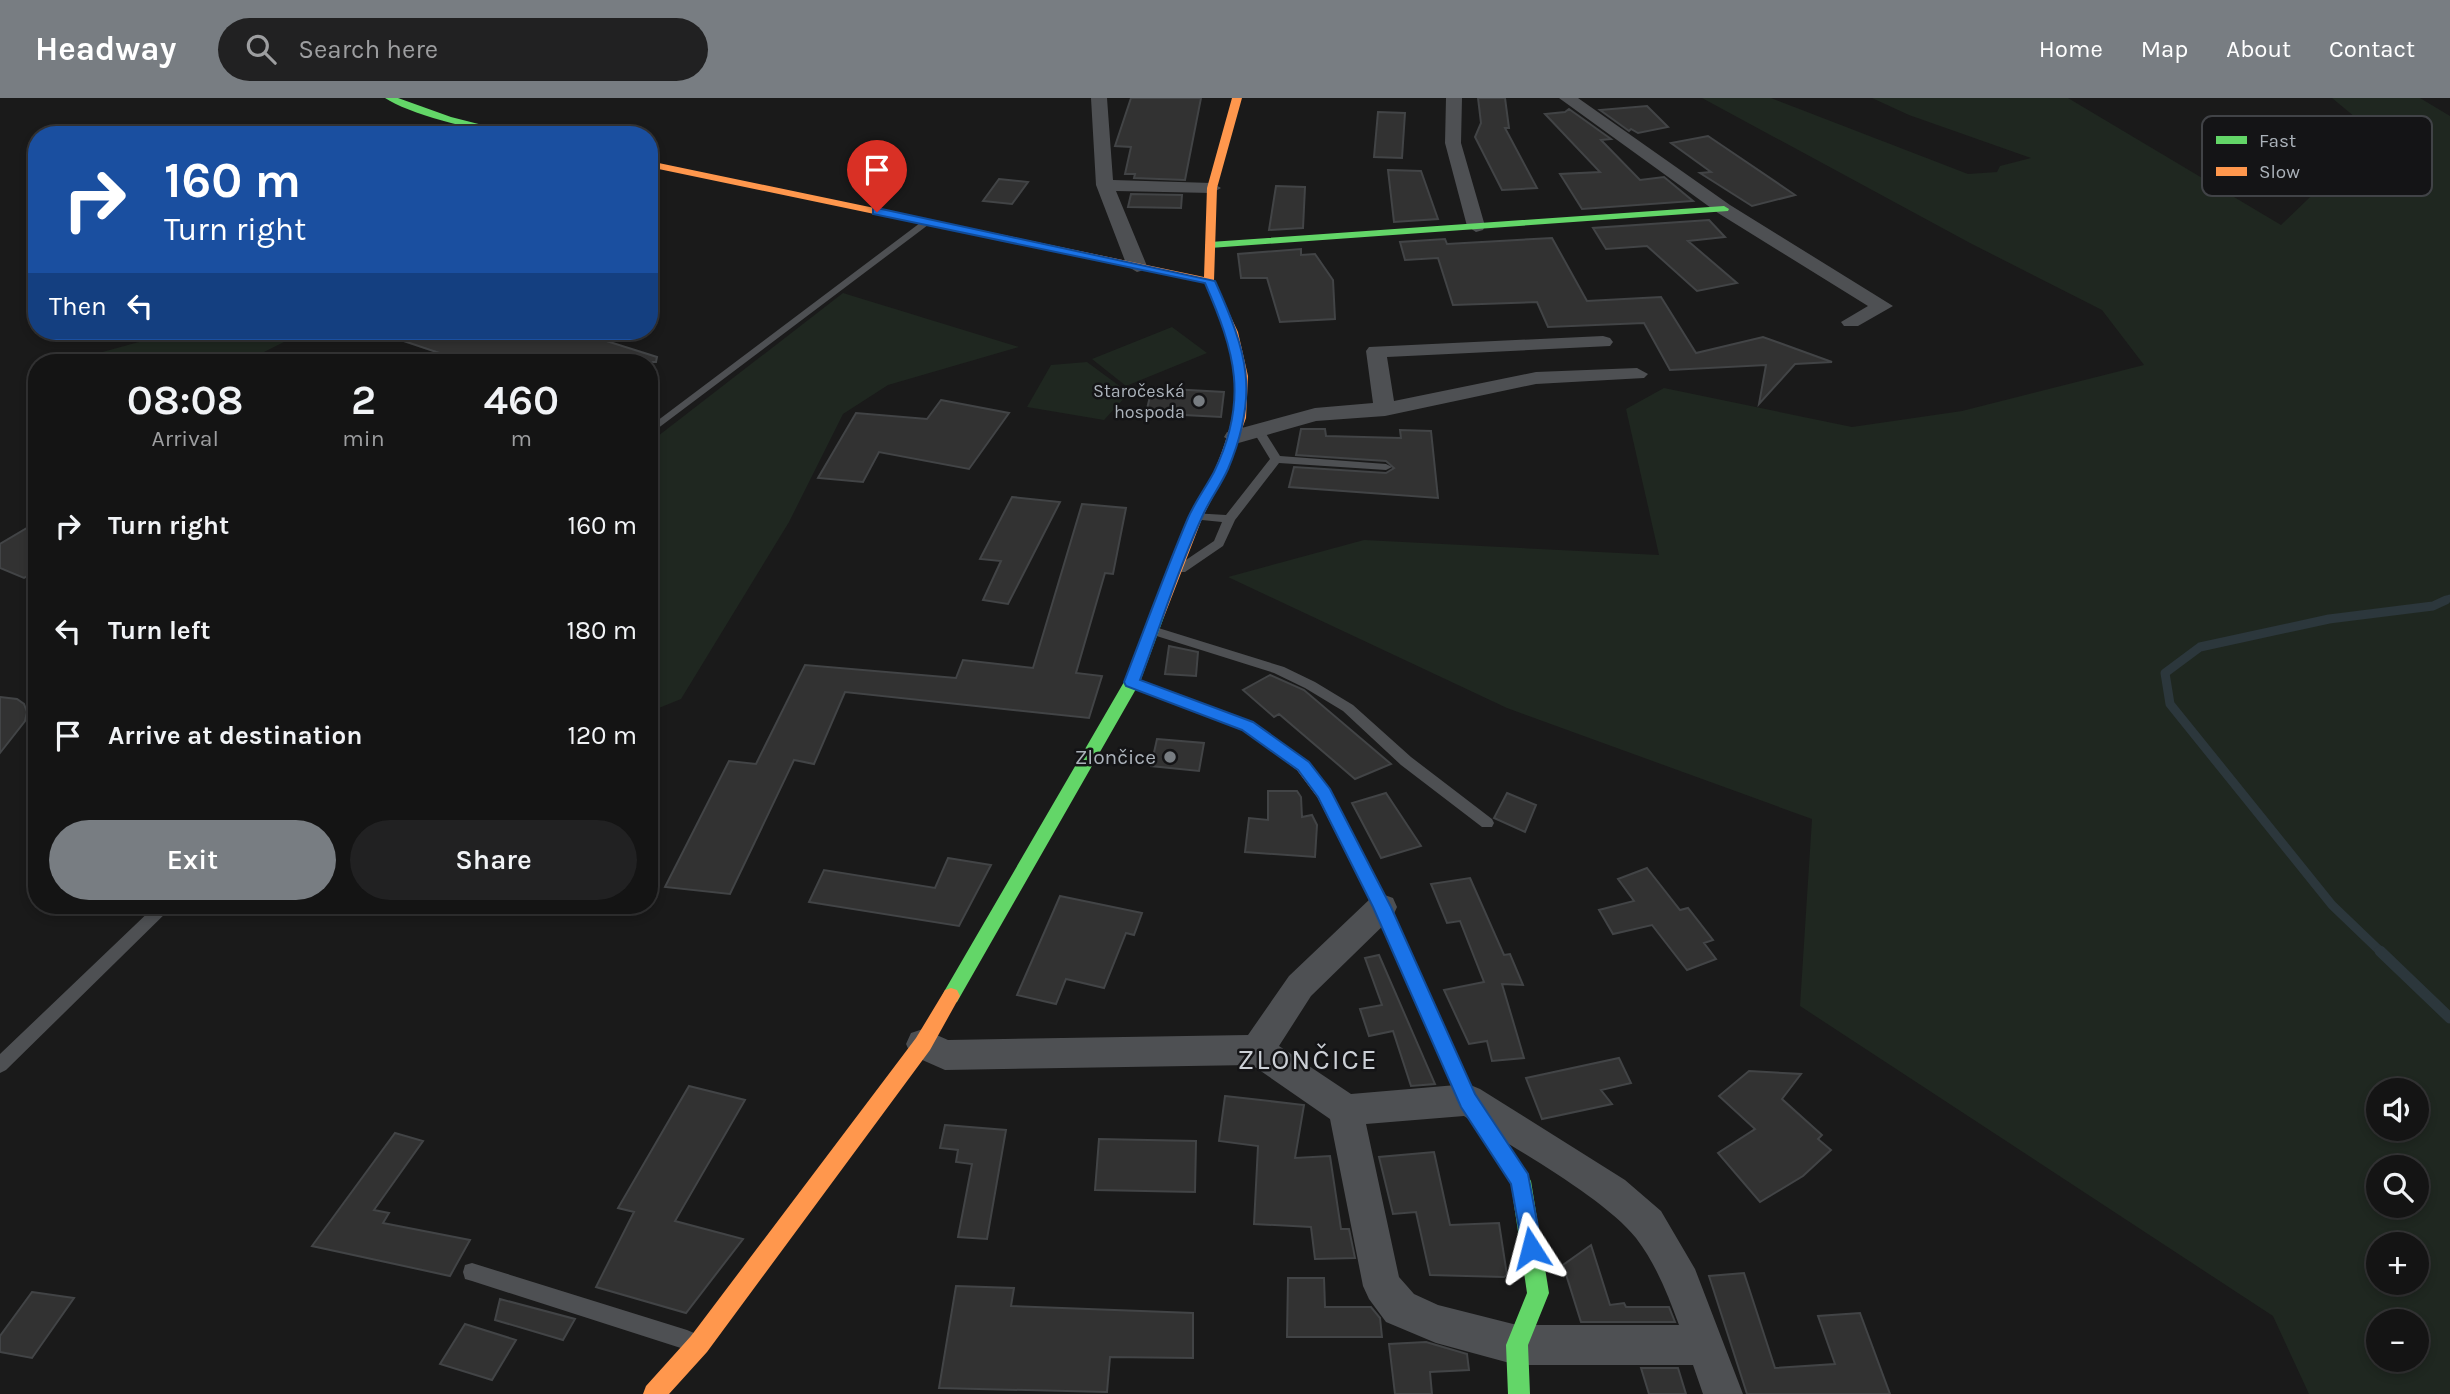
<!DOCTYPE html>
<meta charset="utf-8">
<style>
body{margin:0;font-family:Karla,sans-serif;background:#212122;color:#f1f3f6;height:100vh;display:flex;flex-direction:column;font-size:26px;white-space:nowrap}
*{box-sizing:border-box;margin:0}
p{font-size:23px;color:#9d9ea0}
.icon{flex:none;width:38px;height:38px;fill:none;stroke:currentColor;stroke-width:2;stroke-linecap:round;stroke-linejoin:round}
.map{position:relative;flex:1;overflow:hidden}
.drawer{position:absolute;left:28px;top:256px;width:630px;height:560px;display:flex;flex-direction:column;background:#141414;border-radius:28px;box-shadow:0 4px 10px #0003,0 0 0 2px #333334}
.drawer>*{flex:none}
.hud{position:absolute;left:28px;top:28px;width:630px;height:214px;border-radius:28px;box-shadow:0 4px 10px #0003,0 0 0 2px #333334;background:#1a4fa0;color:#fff;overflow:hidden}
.controls{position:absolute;left:2366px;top:980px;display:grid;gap:14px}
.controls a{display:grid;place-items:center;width:63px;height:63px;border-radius:50%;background:#141414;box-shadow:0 4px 10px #0003,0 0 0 2px #333334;font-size:35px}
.pin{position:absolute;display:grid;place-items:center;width:60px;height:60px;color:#fff;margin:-72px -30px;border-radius:50% 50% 50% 0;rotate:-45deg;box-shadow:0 0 7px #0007}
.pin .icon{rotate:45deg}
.me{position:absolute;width:77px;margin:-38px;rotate:351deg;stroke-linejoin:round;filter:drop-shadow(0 0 5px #0008)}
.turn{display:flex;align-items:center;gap:24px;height:147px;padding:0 21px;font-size:32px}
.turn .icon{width:91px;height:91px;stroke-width:2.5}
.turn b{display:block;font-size:49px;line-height:60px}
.then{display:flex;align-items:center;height:66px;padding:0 21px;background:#0003;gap:14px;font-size:26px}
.eta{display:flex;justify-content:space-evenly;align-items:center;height:119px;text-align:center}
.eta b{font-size:42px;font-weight:600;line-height:49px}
.cta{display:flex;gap:14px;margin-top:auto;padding:14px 21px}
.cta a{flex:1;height:80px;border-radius:42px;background:#787d82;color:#fff;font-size:28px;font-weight:600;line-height:80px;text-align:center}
.cta a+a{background:#212122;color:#f1f3f6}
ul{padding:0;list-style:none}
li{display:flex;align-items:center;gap:21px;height:105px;padding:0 21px}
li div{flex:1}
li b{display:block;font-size:26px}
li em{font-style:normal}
header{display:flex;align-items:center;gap:42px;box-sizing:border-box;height:98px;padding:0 35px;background:#787d82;color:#fff}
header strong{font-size:33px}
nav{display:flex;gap:38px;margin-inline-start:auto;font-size:24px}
.search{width:490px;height:63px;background:#212122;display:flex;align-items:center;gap:18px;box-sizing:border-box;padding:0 24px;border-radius:38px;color:#9d9ea0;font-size:26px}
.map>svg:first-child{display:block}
</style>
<header>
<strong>Headway</strong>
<div class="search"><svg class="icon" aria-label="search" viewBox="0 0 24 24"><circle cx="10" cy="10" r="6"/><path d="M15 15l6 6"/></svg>Search here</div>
<nav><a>Home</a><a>Map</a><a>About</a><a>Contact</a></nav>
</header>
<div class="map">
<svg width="2450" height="1296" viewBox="0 0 2450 1296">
<rect width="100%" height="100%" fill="#1a1a1a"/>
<path fill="#1f2720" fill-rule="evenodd" d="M1702 0H1771L1968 76 1997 74 2000 68 2031 60 1909 17 1872 0H2068L2281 127 2334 76 2325 37 2361 24 2332 0H2420L2450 18V1296H2309L2273 1218 1800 908 1812 721 1507 610 1228 479 1364 442 1659 457 1626 311 1664 290 1852 329 1962 313 2144 267 2102 212 1970 145ZM2417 992V1031H2378V992ZM2417 1069V1108H2378V1069ZM2417 1146V1185H2378V1146ZM2417 1223V1262H2378V1223Z
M843 195 1019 249 888 287 843 316 789 424 681 601 649 614V345Z
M1172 229 1207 255 1126 288 1092 261Z
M179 233H306L244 264H66Z
M1087 264 1129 295 1104 322 1027 309 1051 267Z"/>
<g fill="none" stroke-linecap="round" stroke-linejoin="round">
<path stroke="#2c373c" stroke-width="7" d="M2443 503 2450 500"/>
<path stroke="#2c373c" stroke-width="9" d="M2382 855 2332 807 2170 606 2165 575 2200 549 2329 521 2433 508 2446 502"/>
<path stroke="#2c373c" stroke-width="11" d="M2380 853 2450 920"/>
</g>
<path fill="#323232" stroke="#424446" stroke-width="2" d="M1131 0H1201L1185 82 1134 80 1135 76H1125L1131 49 1115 48Z
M1478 0H1505L1509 30H1505L1537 90 1502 92 1475 39 1481 25Z
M1647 8 1668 29 1638 35 1631 31 1629 33 1600 12Z
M1569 11 1611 41 1601 42 1640 82 1664 79 1693 103 1582 111 1560 76 1600 74 1545 16 1565 14Z
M1378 14 1405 15 1402 60 1374 59Z
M1708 38 1795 97 1752 108 1700 75 1711 74 1671 45Z
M1388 72 1421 73 1438 121 1394 124Z
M999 81 1028 84 1012 106 983 103Z
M1276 88 1305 89 1303 130 1269 132Z
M1131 96 1182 97 1181 110 1128 109Z
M1709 122 1725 139 1688 143 1737 185 1697 193 1647 148 1606 151 1593 130Z
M1552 140 1587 203 1661 199 1696 255 1763 239 1832 264 1795 266 1759 306 1766 267 1670 272 1644 225 1548 229 1537 204 1453 207 1438 160 1405 162 1400 144 1445 141 1447 146Z
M1301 151V157L1315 156 1333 182 1335 221 1280 224 1267 180H1241L1238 156Z
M387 233H575L657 259 656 264H466L386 237Z
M1152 290 1224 294 1221 319 1146 315Z
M941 302 1009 315 969 371 879 354 863 384 818 380 856 315 927 321Z
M1301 331H1325L1326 338 1401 340 1400 332 1431 333 1438 400 1289 389 1294 369 1386 375 1394 370 1386 363 1296 357Z
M1012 399 1060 404 1008 506 983 502 1001 463 980 461Z
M1082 406 1126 410 1113 476 1105 475 1076 575 1102 578 1089 620 845 594 814 666 794 662 730 796 665 789 729 663 756 666 805 567 956 580 963 562 1033 570Z
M37 424V473L24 480 0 470V446Z
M1169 548 1198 554 1196 578 1165 576Z
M1270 577 1304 592 1391 666 1355 681 1279 616 1274 619 1243 592Z
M0 599 17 601 24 606 27 614 25 623 0 655Z
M1157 641 1204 645 1199 673 1151 668Z
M1268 693H1297L1301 699 1302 719 1312 717 1317 727 1315 759 1245 754 1249 720 1268 722Z
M1386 695 1421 748 1381 760 1352 705Z
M1507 695 1536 707 1525 734 1494 720Z
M948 760 991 767 959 828 809 804 824 772 935 790Z
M1647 770 1680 812 1688 810 1713 842 1704 845 1716 861 1687 872 1652 827 1613 836 1599 812 1634 803 1618 781Z
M1470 780 1504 857 1510 856 1523 887 1502 886 1524 960 1492 963 1487 943 1469 946 1444 892 1484 884 1460 823 1447 825 1431 786Z
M1060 798 1142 815 1134 837 1126 835 1104 890 1066 881 1056 906 1017 897Z
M1379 857 1435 986 1411 988 1393 933 1369 938 1360 911 1382 907 1365 860Z
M1619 960 1631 985 1601 992 1612 1006 1542 1021 1526 980Z
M1749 973 1801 976 1782 1001 1822 1037 1818 1041 1831 1052 1803 1078 1760 1104 1718 1055 1755 1031 1719 998Z
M689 988 745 1002 675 1123 743 1141 686 1215 596 1189 634 1114 618 1110Z
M1225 998 1304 1007 1295 1060 1330 1058 1341 1131H1349L1355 1160 1315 1161 1311 1129 1254 1126 1258 1048 1219 1043Z
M945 1027 1006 1032 987 1141 958 1139 972 1066 956 1064 958 1052 940 1050Z
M395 1035 423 1043 374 1112 389 1115 383 1125 470 1142 450 1178 312 1148Z
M1099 1041 1196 1043 1195 1094 1095 1092Z
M1434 1054 1450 1127 1499 1125 1507 1177 1504 1179 1430 1177 1416 1114 1393 1116 1379 1059Z
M1591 1147 1610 1207 1624 1205 1626 1209H1669L1675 1224H1581L1563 1167Z
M1744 1175 1775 1270 1835 1266 1818 1218 1860 1215 1890 1296H1747L1709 1178Z
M1288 1180H1324L1325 1209H1371L1380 1220 1382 1239H1287Z
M956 1188 1014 1190 1011 1208 1193 1215V1260L1110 1259 1107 1294 939 1290Z
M32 1194 74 1200 32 1260 0 1254V1238Z
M500 1201 575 1221 563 1242 495 1222Z
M465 1226 516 1242 492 1282 440 1266Z
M1426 1244 1467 1256 1469 1272 1430 1274 1432 1296H1395L1389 1246Z
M1641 1270H1678L1686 1296H1649Z"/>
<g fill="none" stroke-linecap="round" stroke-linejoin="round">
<path fill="#4e5053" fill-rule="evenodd" d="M924 122 932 124 649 337V329Z
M1259 330 1263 331 1280 358 1386 366 1392 369 1386 372 1279 365 1235 422 1223 448 1185 474H1177L1175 471 1177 468 1214 443 1222 424 1192 421V415L1226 417 1270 361 1253 333Z
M1152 528 1284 569 1315 584 1353 607 1411 659 1492 721 1494 725 1492 729H1482L1401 667 1343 613 1305 590 1274 575 1147 535 1146 532 1147 529Z
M156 807H174L6 972 0 975V956Z
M472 1165 687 1232 694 1235 697 1242 694 1249 687 1252 472 1183 465 1181 463 1174 465 1167Z"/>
<path fill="#4e5053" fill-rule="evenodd" d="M1091 0H1107L1113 82 1212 85 1221 90 1212 95 1116 93 1147 168 1144 172 1137 174 1127 168 1096 87Z
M1446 0H1462L1461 45 1485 128 1483 132 1476 134 1467 128 1445 45Z
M1559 0H1578L1730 107 1893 208 1858 228H1844L1841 224 1868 208 1718 115Z
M1603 238 1610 240 1613 244 1610 248 1387 259 1394 303 1536 274 1637 270 1648 276 1644 280 1536 286 1385 318 1316 323 1235 346 1224 339 1227 334 1315 310 1373 305 1366 253 1369 249Z
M1382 796 1393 800 1397 809 1393 818 1311 898 1279 948 1351 996 1468 986 1480 991 1625 1082 1661 1113 1695 1171 1743 1296H1703L1693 1267H1517L1436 1245 1386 1224 1369 1201 1363 1188 1330 1021 1252 967 945 972 911 957 906 946 911 935 923 931 948 942 1248 937 1289 878 1371 800ZM1464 1018C1511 1049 1602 1098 1636 1140 1656 1166 1668 1197 1679 1227H1517L1438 1207 1414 1196 1399 1179 1366 1026Z"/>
<path fill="#63d668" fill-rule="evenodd" d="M385 0H398L451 19 522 37C490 37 410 17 385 0Z
M1724 108 1729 111 1728 113 1210 150 1205 147 1210 144Z
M1157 514 1164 519 1140 584 957 904 951 906 945 904 942 898 945 892 1124 584 1150 519Z
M1425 898 1432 900 1475 996 1531 1083 1549 1195 1528 1247 1530 1296H1508L1506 1247 1527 1195 1511 1086 1461 1008 1416 906 1418 900Z"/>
<path fill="#ff974d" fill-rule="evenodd" d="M1232 0H1242L1217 90 1214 183 1238 234 1248 278 1246 320 1227 372 1203 418 1164 519 1157 524 1150 519C1163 486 1174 451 1189 418 1197 402 1208 387 1215 371 1248 294 1237 259 1205 185L649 69V63L1204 179 1207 90Z
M1132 579 1253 624 1309 664 1330 692 1388 804 1434 906 1432 912 1425 914 1418 912 1373 809 1318 700 1297 672 1243 632 1127 588 1124 584Z
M951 890 957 892 960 898 930 952 707 1254 669 1296H643L646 1288 691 1238 916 940 945 892Z"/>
</g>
<path fill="#1a73e8" stroke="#114b97" stroke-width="2" d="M877 110 1215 183C1247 254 1260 295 1228 371 1221 387 1210 401 1203 417 1178 470 1161 527 1140 582L1253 624 1309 664 1330 691 1391 809 1475 996 1528 1076 1542 1150 1539 1158 1531 1161 1524 1158 1511 1086 1461 1009 1373 809 1318 699 1298 672 1242 632 1126 588 1124 584C1145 530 1165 474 1188 420 1195 404 1206 389 1214 374 1249 302 1235 254 1205 185L873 116V111Z"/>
<g fill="#787d82" stroke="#141416" stroke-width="2.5">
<circle cx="1199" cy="303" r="7"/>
<circle cx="1170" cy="659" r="7"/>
</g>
<g text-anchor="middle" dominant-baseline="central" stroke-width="5" stroke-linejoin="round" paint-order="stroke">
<g font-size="18" fill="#abb2ba" stroke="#141416" text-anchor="end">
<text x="1185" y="293">Staročeská<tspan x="1185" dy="21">hospoda</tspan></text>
</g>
<g font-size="21" fill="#abb2ba" stroke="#141416" text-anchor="end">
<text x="1156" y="659">Zlončice</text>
</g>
<g font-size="28" letter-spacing="2" fill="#ccd0d6" stroke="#141416">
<text x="1308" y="961">ZLONČICE</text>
</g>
</g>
<rect x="2202" y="18" width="230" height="80" rx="10" fill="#141416" stroke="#414347" stroke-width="2"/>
<rect x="2216" y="38" width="31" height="8" fill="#63d668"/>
<rect x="2216" y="69" width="31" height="9" fill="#ff974d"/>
<g font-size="19" fill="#abb2ba">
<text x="2259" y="49">Fast</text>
<text x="2259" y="80">Slow</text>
</g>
</svg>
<div class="controls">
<a><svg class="icon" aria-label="sound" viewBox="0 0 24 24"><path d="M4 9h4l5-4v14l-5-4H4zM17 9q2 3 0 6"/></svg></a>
<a><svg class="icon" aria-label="search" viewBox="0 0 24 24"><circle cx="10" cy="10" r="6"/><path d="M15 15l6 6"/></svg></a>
<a>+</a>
<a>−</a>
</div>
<div class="pin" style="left:877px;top:114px;background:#d93025"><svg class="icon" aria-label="arrive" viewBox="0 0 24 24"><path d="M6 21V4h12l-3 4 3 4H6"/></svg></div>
<svg class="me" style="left:1531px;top:1150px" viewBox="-20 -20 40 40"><path d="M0-17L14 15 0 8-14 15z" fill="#1a73e8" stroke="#fff" stroke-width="4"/></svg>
<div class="hud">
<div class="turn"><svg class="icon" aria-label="right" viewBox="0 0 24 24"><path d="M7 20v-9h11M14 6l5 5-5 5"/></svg><div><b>160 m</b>Turn right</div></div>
<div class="then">Then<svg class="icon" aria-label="left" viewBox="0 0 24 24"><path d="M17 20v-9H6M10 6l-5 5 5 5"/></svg></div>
</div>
<section class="drawer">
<div class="eta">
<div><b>08:08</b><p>Arrival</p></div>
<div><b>2</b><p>min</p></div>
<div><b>460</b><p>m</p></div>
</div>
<ul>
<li><svg class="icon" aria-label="right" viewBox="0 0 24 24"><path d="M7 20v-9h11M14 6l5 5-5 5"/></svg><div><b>Turn right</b></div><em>160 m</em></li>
<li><svg class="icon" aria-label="left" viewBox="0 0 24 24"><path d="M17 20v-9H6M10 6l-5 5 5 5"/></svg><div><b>Turn left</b></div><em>180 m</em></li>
<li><svg class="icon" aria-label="arrive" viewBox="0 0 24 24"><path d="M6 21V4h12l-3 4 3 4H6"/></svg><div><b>Arrive at destination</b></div><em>120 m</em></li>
</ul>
<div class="cta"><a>Exit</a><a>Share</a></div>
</section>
</div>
